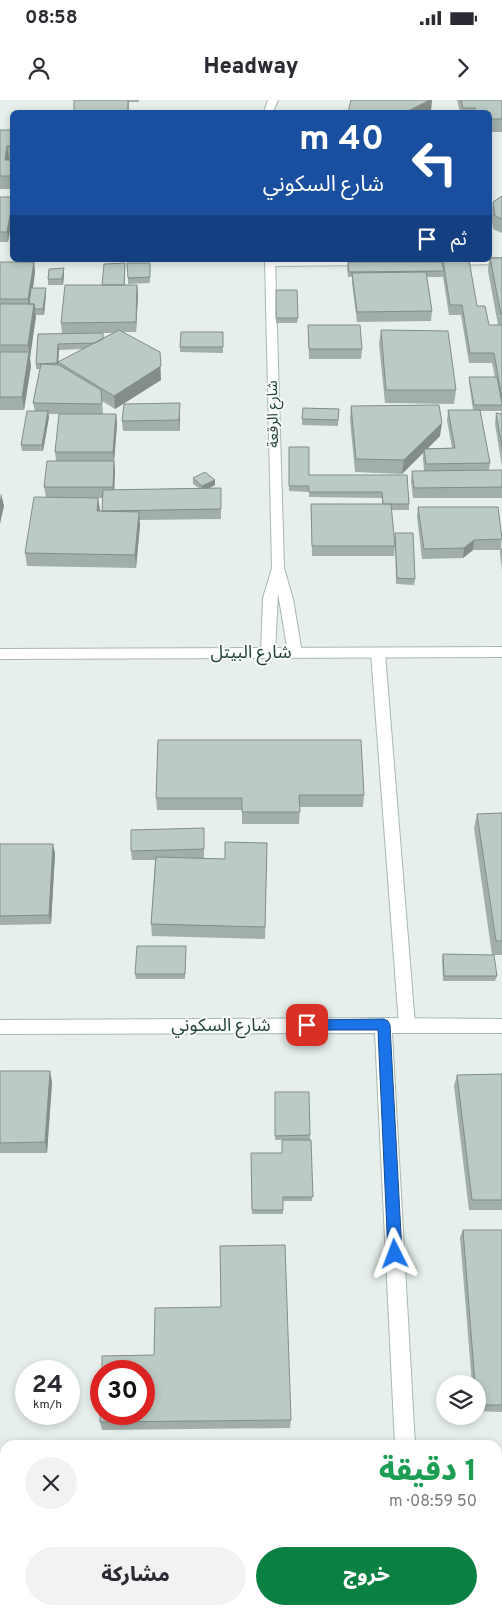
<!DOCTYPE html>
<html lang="ar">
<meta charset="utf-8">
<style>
body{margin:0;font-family:Overpass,"Noto Sans Arabic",sans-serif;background:#f2f2f3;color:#2b2b33;direction:rtl;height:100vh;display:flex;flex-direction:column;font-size:19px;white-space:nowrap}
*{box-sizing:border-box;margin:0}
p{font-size:16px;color:#7c7c81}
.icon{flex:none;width:28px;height:28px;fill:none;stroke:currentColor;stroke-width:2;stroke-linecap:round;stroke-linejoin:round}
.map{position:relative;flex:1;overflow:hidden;direction:ltr}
.sheet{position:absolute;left:0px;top:1340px;width:502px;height:175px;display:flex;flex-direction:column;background:#fff;border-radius:15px 15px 0 0;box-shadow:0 2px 8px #0003;direction:rtl}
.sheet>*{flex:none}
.guide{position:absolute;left:10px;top:10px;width:482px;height:152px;border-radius:8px;box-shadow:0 2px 8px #0003;direction:rtl;background:#1a4fa0;color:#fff;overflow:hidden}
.controls{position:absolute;left:436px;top:1275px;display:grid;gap:10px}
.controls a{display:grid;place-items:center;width:50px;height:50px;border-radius:50%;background:#fff;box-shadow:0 2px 8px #0003;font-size:25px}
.speed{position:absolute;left:15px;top:1260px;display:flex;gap:10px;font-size:25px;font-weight:700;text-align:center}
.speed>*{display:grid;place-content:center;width:65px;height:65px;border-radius:50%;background:#fff;box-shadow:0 2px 8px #0003;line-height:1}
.speed small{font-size:12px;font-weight:400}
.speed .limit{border:8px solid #d22;background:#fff;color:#111}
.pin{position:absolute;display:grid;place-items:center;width:42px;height:42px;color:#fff;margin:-21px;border-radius:10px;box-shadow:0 2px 8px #0006}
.me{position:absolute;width:55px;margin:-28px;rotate:357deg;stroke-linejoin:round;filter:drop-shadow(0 0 4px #0008)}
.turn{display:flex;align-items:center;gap:18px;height:105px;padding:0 25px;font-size:22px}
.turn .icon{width:65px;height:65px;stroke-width:2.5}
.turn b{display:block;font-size:35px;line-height:42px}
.then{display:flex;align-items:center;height:48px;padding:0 25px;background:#0003;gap:10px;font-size:19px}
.round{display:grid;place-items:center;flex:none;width:52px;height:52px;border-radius:26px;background:#f2f2f3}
.overview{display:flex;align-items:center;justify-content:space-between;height:85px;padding:0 25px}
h1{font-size:30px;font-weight:800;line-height:38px;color:#1e9e55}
.primary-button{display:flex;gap:10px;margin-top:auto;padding:10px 25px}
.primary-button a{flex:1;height:58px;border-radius:30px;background:#0b8043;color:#fff;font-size:20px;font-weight:800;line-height:58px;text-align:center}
.primary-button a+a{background:#f2f2f3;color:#2b2b33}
.status{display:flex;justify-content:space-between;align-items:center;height:35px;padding:0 25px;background:#fff;direction:ltr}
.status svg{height:14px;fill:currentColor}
header{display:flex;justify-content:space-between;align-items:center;height:65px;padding:0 25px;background:#fff;font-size:22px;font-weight:800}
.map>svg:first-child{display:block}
</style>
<div class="status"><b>08:58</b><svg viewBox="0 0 49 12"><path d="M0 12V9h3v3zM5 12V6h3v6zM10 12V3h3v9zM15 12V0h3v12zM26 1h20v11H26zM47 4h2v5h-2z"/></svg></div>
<header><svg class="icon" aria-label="forward" viewBox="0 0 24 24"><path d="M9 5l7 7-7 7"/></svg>Headway<svg class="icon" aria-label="person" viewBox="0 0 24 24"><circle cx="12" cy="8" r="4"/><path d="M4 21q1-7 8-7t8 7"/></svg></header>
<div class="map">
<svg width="502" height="1515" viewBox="0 0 502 1515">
<rect width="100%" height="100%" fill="#e6efeb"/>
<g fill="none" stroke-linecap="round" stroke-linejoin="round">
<defs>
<path id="service" d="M490 158H502V164L449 165 444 162 445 160H490Z
M269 160H372L373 162 368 165 270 166 265 163Z
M378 548 383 550 385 553 415 925 413 930 407 932 401 930 399 925 371 553 373 550Z
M498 1496 502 1497V1515H489L488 1510H498Z"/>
<path id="minor" d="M268 0H278L273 12H264Z
M265 160H275L284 468 293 499 302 553 300 556H290L288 553 278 493 275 553 273 556H263L261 553 263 498 272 468Z
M383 918 502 919V933H392L415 1345H395L375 933 0 934V920Z
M498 1403H502V1423H498Z
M0 1408H5V1428H0Z"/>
<path id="tertiary" d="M502 547V557L0 559V549Z"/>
</defs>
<use href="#service" stroke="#a8b8b2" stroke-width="2"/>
<use href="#minor" stroke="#a8b8b2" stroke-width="2"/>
<use href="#tertiary" stroke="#a8b8b2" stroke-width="2"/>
<use href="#service" fill="#fff" fill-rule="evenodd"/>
<use href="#minor" fill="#fff" fill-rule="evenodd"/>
<use href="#tertiary" fill="#fff" fill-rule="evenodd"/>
</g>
<path fill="#a1aea9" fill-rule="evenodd" d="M74 0H139V2H129V12H74Z
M457 0H502V32H490V12H460Z
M0 30H12V59L9 60H12V89H0Z
M502 96V133L493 129 491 115 493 102Z
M0 97H12L8 142H0Z
M502 158V367L495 324 496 313 501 314V311H480L490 363 489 370H502V398H413L411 381 412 371H424L423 359V353L402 374 355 372 350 320 351 306 440 336 428 348H452L447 321 448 310H473L469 282V277H495L492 263H469L461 215H449L443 177H427L432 211 431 221 357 222 352 183V177H348L347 168 348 162H442V160H469L477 206 489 225H498L488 171 489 160Z
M0 162H34L35 172 33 188H46V194L44 215H35L30 258 31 266 24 310H0Z
M125 163V185H137L138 195 136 232H123L161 280 115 309 102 301 103 314H116L117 324 114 361 115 371 114 390 199 388 193 384V378L215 380V385L209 388H221V419L139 420 140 425 136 468 27 466 25 453 46 397 44 387 56 361 55 352 66 314H48L49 317 43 351H22L21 345 35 311 33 303 40 269H36V264L38 234 103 238 114 233H62L61 223ZM83 249 58 262 59 265H58L59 250ZM98 398H103L102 411H100Z
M150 163V183L128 184V178Z
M64 168V174L63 185H48V179Z
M276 190 298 218 297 223H276Z
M308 225 362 249 361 259H309Z
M381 230 456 290 454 304 385 303 379 244Z
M223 232V253L180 252V247Z
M303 308 339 309 338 326 302 325Z
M180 314V331H123L122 321Z
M289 347 309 375H407L409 404V410H391L395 446 394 456H312L311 404H382V398L309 397V392L289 391Z
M418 407 502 436 501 448H502V470L500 454V450H473L463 458 422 459 417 417Z
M395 433 415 479 414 485 396 484 395 438Z
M158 640 364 695 363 707H300L299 724H242V710H157L156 698Z
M502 713V855H492L474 728 477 714Z
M204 728V758L225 759 267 743 265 839 152 836 151 824 155 760H132L131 751Z
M0 744 55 753 51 824 0 825Z
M186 846 185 879H136L135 874Z
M443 854 497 876 495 881H443L442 859Z
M0 971 52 982 47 1053H0Z
M502 974V1110H469L454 986 457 975Z
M275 992 310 1035 312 1101H283V1114H252L251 1053H282V1040H275Z
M463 1130H502V1312L478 1311V1284H472L460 1137Z
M291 1320 290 1328 102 1330 100 1322Z
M405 1510H470V1515H406Z"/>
<path fill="#838d89" d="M430 0H432L431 11 429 12H406Z
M7 46 9 59 6 73 5 60Z
M12 105V121L8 142 7 132Z
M34 162 35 172 30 209 28 199Z
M64 168V174L63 185 62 179Z
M137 185 138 195 136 232V222Z
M46 188V194L44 215 43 209Z
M34 204 36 217 30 258 28 245Z
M58 244 59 250 58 269 57 263Z
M29 252 31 266 24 310 22 297Z
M160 252 161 280 115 309 114 296Z
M180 303V331L179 320Z
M48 311 49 317 43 351 42 345Z
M116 314 117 324 114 362 113 352Z
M442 323 440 336 424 352V349L423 353 402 374 404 360Z
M114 361 115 371 114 398 113 387Z
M215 380V385L202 392V386Z
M1 393 4 406 0 424V400Z
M98 398 100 411 98 425 97 411Z
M139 412 140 425 136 468 135 455Z
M474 440 473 450 463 458 464 448Z
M53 744 55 753 51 824 49 815Z
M50 971 52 982 47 1053 45 1042Z"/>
<path fill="#bbcac4" stroke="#838d89" d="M74 0H128V12H74Z
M351 0H430L406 12H348Z
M461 0H502V19H490V12H476L475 8H463Z
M0 30H12V46H7L5 60H12V76H0Z
M502 96V119L495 116 493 102Z
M0 97H12V105L7 132H0Z
M490 158H502V214H501Z
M443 160H469L477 206H485L489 225H502V298L494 253H470L462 205H450Z
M0 162H34L28 199H0Z
M348 162H442L444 171 349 172Z
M125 163 124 185H102L104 164Z
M127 163H150V177L128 178Z
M64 168 62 179H48L49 169Z
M426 172 432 211 357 212 352 173Z
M65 185H137L136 222 61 223Z
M31 188H46L43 209H35L34 204H29Z
M276 190H297L298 218H276Z
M0 204H34L28 245H0Z
M308 225H360L362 249H309Z
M119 230 160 252 161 266 114 296 58 262Z
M381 230 448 231 456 290H386Z
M181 232H223V247H180Z
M103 233V239L95 243 58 244 57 263 36 264 38 234Z
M0 252H29L22 297H0Z
M41 264 59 265 101 290 102 304 33 303Z
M469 277H497L502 305H474Z
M180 303 179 320 122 321 124 304Z
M439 305 442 323 404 360 356 359 351 306Z
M303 308 339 309 338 320 302 319Z
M448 310H480L490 363 426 364 424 349 455 348Z
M27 311H48L42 345H21Z
M496 313 502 314V347Z
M59 314H116L113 352H55Z
M289 347H309V375H407L409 404H383L382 392H309V386H289Z
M47 361H114L113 387H44Z
M502 370V387L414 388 412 371Z
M205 372 215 380 202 386 193 378Z
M221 388V409L102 411 103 390Z
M34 397 98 398 97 411 139 412 135 455 25 453Z
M311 404H391L395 446H312Z
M418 407H498L502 439 474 440 464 448 424 449Z
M395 433H413L415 479 397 478Z
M158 640H361L364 695H299L300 712H242V698H156Z
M502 713V841H496L477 714Z
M204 728V749L131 751V730Z
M225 742 267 743 265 827 151 824 156 757 225 759Z
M0 744H53L49 815 0 816Z
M137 846H186L185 874H135Z
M443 854 494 855 497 876H444Z
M0 971H50L45 1042 0 1043Z
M502 974V1100H472L457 975Z
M275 992H309L310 1035 275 1036Z
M282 1040H311L313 1097H283V1110H252L251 1053H282Z
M463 1130H502V1305H478V1284H475Z
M285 1145 291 1320 100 1322 101 1288V1314H144V1271H102V1256L154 1255 155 1208 221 1207 220 1146Z
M34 1510H139V1515H33Z
M195 1510H238V1515H195Z
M339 1510H386V1515H339Z
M408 1510H470V1515H408Z"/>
<path fill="#1a73e8" stroke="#114b97" d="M384 919 388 921 390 925 402 1154 400 1158 395 1160 390 1158 388 1154 378 930H307L302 929 301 925 302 921 307 920Z"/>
<g text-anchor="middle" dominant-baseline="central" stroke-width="4" stroke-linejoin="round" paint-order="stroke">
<g font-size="15" fill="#24423a" stroke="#f7fbf9">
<text transform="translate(274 314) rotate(-91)">شارع الرقعة</text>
</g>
<g font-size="18" fill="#24423a" stroke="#f7fbf9">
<text x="251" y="553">شارع البيتل</text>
<text x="221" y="926">شارع السكوني</text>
</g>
</g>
</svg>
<div class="controls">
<a><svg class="icon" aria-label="layers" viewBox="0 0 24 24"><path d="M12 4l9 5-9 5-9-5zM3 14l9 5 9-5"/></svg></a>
</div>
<div class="speed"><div>24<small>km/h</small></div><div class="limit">30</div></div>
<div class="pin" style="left:307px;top:925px;background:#d93025"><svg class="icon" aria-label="arrive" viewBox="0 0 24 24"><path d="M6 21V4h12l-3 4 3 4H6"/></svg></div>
<svg class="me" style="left:395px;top:1154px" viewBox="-20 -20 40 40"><path d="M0-17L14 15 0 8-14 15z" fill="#1a73e8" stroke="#fff" stroke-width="4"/></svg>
<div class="guide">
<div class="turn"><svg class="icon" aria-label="left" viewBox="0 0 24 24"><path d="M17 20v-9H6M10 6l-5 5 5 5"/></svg><div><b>40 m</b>شارع السكوني</div></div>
<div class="then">ثم<svg class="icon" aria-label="arrive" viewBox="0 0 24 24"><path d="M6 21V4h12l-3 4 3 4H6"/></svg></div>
</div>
<section class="sheet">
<div class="overview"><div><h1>1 دقيقة</h1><p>50 m · 08:59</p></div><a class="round"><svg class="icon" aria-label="close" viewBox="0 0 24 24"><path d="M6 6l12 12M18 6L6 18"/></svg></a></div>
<div class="primary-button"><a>خروج</a><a>مشاركة</a></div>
</section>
</div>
